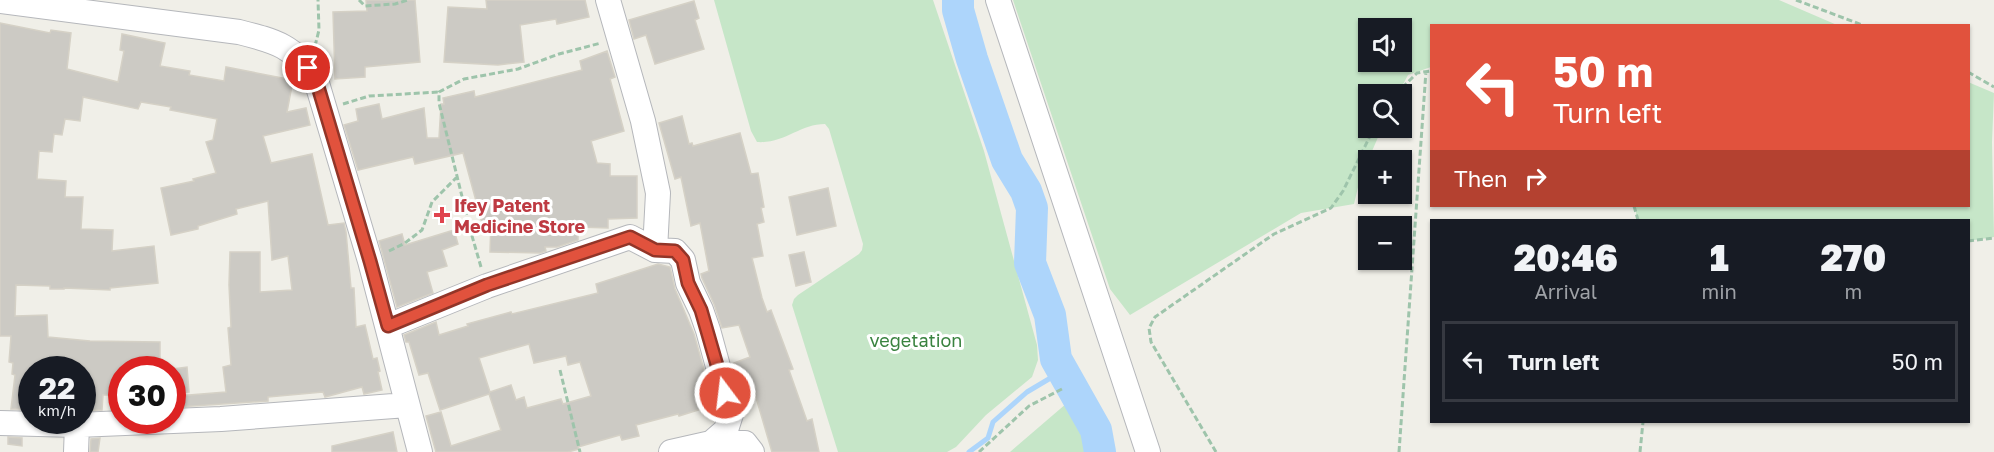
<!DOCTYPE html>
<meta charset="utf-8">
<style>
body{margin:0;font-family:"Golos Text",sans-serif;background:#242831;color:#f1f3f6;height:100vh;display:flex;flex-direction:column;font-size:22px;white-space:nowrap}
*{box-sizing:border-box;margin:0}
p{font-size:20px;color:#9ea1a6}
.icon{flex:none;width:33px;height:33px;fill:none;stroke:currentColor;stroke-width:2;stroke-linecap:round;stroke-linejoin:round}
.map{position:relative;flex:1;overflow:hidden}
.drawer{position:absolute;left:1430px;top:219px;width:540px;height:204px;display:flex;flex-direction:column;background:#171b24;border-radius:0px;box-shadow:0 2px 4px #0004}
.drawer>*{flex:none}
.guide{position:absolute;left:1430px;top:24px;width:540px;height:183px;border-radius:0px;box-shadow:0 2px 4px #0004;background:#e1523d;color:#fff;overflow:hidden}
.tools{position:absolute;left:1358px;top:18px;display:grid;gap:12px}
.tools a{display:grid;place-items:center;width:54px;height:54px;border-radius:0px;background:#171b24;box-shadow:0 2px 4px #0004;font-size:30px}
.speed{position:absolute;left:18px;top:356px;display:flex;gap:12px;font-size:30px;font-weight:700;text-align:center}
.speed>*{display:grid;place-content:center;width:78px;height:78px;border-radius:50%;background:#171b24;box-shadow:0 2px 4px #0004;line-height:1}
.speed small{font-size:15px;font-weight:400}
.speed .limit{border:9px solid #d22;background:#fff;color:#111}
.pin{position:absolute;display:grid;place-items:center;width:51px;height:51px;color:#fff;margin:-26px;border:3px solid #fff;border-radius:50%;box-shadow:0 2px 6px #0007}
.me{position:absolute;width:66px;margin:-33px;rotate:345deg;stroke-linejoin:round;filter:drop-shadow(0 0 4px #0008)}
.turn{display:flex;align-items:center;gap:21px;height:126px;padding:0 24px;font-size:27px}
.turn .icon{width:78px;height:78px;stroke-width:2.5}
.turn b{display:block;font-size:42px;line-height:51px}
.then{display:flex;align-items:center;height:57px;padding:0 24px;background:#0003;gap:12px;font-size:22px}
.eta{display:flex;justify-content:space-evenly;align-items:center;height:102px;text-align:center}
.eta b{font-size:36px;font-weight:800;line-height:42px}
ul{padding:0;list-style:none}
li{display:flex;align-items:center;gap:18px;height:81px;margin:0 12px 9px;padding:0 12px;border:3px solid #363941;border-radius:0px}
li div{flex:1}
li b{display:block;font-size:22px}
li em{font-style:normal}
.map>svg:first-child{display:block}
</style>
<div class="map">
<svg width="1994" height="452" viewBox="0 0 1994 452">
<rect width="100%" height="100%" fill="#f0efe8"/>
<path fill="#c6e6c8" fill-rule="evenodd" d="M714 0H933L984 151 1037 345 1038 360 1032 377 986 415 956 447 947 452H838L792 305 794 299 798 295 859 254 862 250 863 244 829 129 825 124C800 124 784 144 757 142L751 131Z
M1013 0H1779L1837 25 1431 26V67L1408 75 1398 94H1368V128H1382L1360 179 1354 204 1301 213 1130 315 1110 289ZM1368 28H1401V62H1368Z
M1968 82 1994 93 1992 142 1994 237 1968 241V220H1636V206H1968Z
M1067 403 1097 444 1100 452H1010Z"/>
<g fill="none" stroke-linecap="round" stroke-linejoin="round">
<path stroke="#add5fb" stroke-width="5" d="M969 452 988 438 993 422 1027 392 1064 370"/>
<path stroke="#add5fb" stroke-width="32" d="M958 0V10L972 59 1007 160 1026 191 1032 208 1030 263 1050 315 1056 359 1096 430 1100 452"/>
</g>
<path fill="#cccac4" stroke="#d5d1c6" stroke-width="1.5" fill-rule="evenodd" d="M366 0H415L420 62 365 67V77L335 79 333 12 367 11Z
M486 0H585L589 17 557 24 556 19 520 25 524 62 498 65 444 62 448 7 487 9Z
M694 1 699 18 695 20 704 49 655 64 646 35 634 39 629 20Z
M0 23 50 33 51 30 71 33 67 69 118 82 124 51 120 50 122 34 165 43 160 66 190 71 189 75 224 81 226 67 293 80 287 112 306 108 310 125 263 136 271 163 312 154 328 225 344 223 346 232 351 288H354L356 327 365 325 373 359 377 358 380 371 378 372 382 390 364 394 362 387 325 397 323 392 268 397V401L178 407 177 396 226 392 223 367 231 365 228 328 231 327 229 285 230 252H260V292L292 290 288 256 272 260 268 201 236 209 237 214 198 226V229L171 235 161 188 194 181 193 179 216 173 206 142 213 140 217 119 170 110 171 107 141 102 138 109 83 97 80 121 65 119 62 135 54 134 52 152 39 151 37 179 66 181 65 197H83L81 229 113 230 112 251 154 246 158 283 110 288V290L64 288V289H50V286L16 285 15 316 47 315 48 337 90 341 160 342V369H122V395H103L102 410 82 411V369H30L26 409H11L15 375 12 374 13 363 9 362 11 336H0Z
M607 51 615 77 610 79 624 131 591 141 597 163 610 164V176H637V218L608 219V228L578 227V240L557 247H545L546 251 540 253 490 252 491 220 482 223 463 153 415 164 413 157 358 170 344 125 358 121 356 109 379 104 382 119 424 108 427 138H439L441 104H444L443 98 474 91 475 97 582 70 580 61Z
M682 116 689 144 692 143 693 146 740 133 751 174 758 173 764 207 761 208 764 222 757 224 763 256 752 258 762 298 767 312 771 310 793 369 789 370 807 421 812 419 819 452H772L752 384 743 388 734 363 750 357 739 325 722 328 714 304 702 278 701 274 709 271 700 223 691 226 681 177 675 179 659 123Z
M828 188 836 226 797 235 789 197Z
M454 230 458 244 442 250 447 266 427 272 433 293 397 307 379 241 402 234 405 245Z
M804 252 811 282 796 286 789 255Z
M658 264 670 267 675 289 694 334 714 405 679 416 678 414 636 425 639 436 622 440 620 435 578 447 579 449 568 452H436L426 416 441 412 451 446 501 430 489 394 440 410 428 373 419 375 409 342H406L404 335 436 322 439 335 468 326 467 324 511 312 512 314 598 293 596 284ZM529 344 534 363 566 356 568 365 580 362 591 396 563 404 561 399 527 408 524 397 516 400 511 385 490 392 479 358Z
M187 367 189 392 174 393 173 369Z
M393 432 397 452H332V446Z
M8 437 22 438V446L8 444Z
M100 438 98 452H90L91 439Z"/>
<g fill="none" stroke-linecap="round" stroke-linejoin="round">
<defs>
<path id="minor" d="M608 0 643 121 658 193 655 250
M998 0 1148 452
M0 1 239 32C275 41 295 46 316 80L370 261 420 452
M388 326 487 286 630 237 655 250 675 251 683 260 688 283 701 310 708 330 731 414 726 430 711 443
M0 423 77 425 221 419 407 405
M76 452 77 425
M671 452 711 443H745L752 452"/>
</defs>
<use href="#minor" stroke="#b5b7bb" stroke-width="26"/>
<path stroke="#9ec4ab" stroke-width="3" stroke-dasharray="6 3" stroke-linecap="butt" d="M359 0 365 6 395 4 408 0
M1796 0 1865 26
M315 46 319 30 318 0
M1968 72 1994 87
M1396 94 1417 73 1431 71
M343 104 369 96 439 92
M1634 206 1638 220
M1968 241 1994 238
M389 251 405 243 422 230 432 202 458 176
M481 267 470 229 439 103V92L464 79 518 69 559 54 601 43
M560 370 580 452
M979 452 1029 406 1062 389
M1216 452 1151 342 1149 328 1155 317 1274 234 1331 208 1343 191 1374 128
M1399 452 1426 71
M1640 452 1643 422"/>
<use href="#minor" stroke="#fff" stroke-width="24"/>
</g>
<g fill="none" stroke-linecap="round" stroke-linejoin="round">
<defs>
<path id="route" d="M308 68 316 80 370 261 388 326 487 285 630 237 655 250 675 251 683 260 688 283 701 310 725 393"/>
</defs>
<use href="#route" stroke="#923528" stroke-width="15"/>
<use href="#route" stroke="#e1523d" stroke-width="10"/>
</g>
<path fill="#e0444e" stroke="#fff" stroke-width="2" d="M439 206h6v6h6v6h-6v6h-6v-6h-6v-6h6z"/>
<g text-anchor="middle" dominant-baseline="central" stroke-width="6" stroke-linejoin="round" paint-order="stroke">
<g font-size="18" font-weight="bold" fill="#be3a42" stroke="#fff" text-anchor="start">
<text x="454" y="205">Ifey Patent<tspan x="454" dy="21">Medicine Store</tspan></text>
</g>
<g font-size="18" fill="#3a8340" stroke="#fff">
<text x="916" y="340">vegetation</text>
</g>
</g>
</svg>
<div class="tools">
<a><svg class="icon" aria-label="sound" viewBox="0 0 24 24"><path d="M4 9h4l5-4v14l-5-4H4zM17 9q2 3 0 6"/></svg></a>
<a><svg class="icon" aria-label="search" viewBox="0 0 24 24"><circle cx="10" cy="10" r="6"/><path d="M15 15l6 6"/></svg></a>
<a>+</a>
<a>−</a>
</div>
<div class="speed"><div>22<small>km/h</small></div><div class="limit">30</div></div>
<div class="pin" style="left:308px;top:68px;background:#d93025"><svg class="icon" aria-label="arrive" viewBox="0 0 24 24"><path d="M6 21V4h12l-3 4 3 4H6"/></svg></div>
<svg class="me" style="left:725px;top:393px" viewBox="-20 -20 40 40"><circle r="17" fill="#e1523d" stroke="#fff" stroke-width="3"/><path d="M0-11L8 9 0 5-8 9z" fill="#fff"/></svg>
<div class="guide">
<div class="turn"><svg class="icon" aria-label="left" viewBox="0 0 24 24"><path d="M17 20v-9H6M10 6l-5 5 5 5"/></svg><div><b>50 m</b>Turn left</div></div>
<div class="then">Then<svg class="icon" aria-label="right" viewBox="0 0 24 24"><path d="M7 20v-9h11M14 6l5 5-5 5"/></svg></div>
</div>
<section class="drawer">
<div class="eta">
<div><b>20:46</b><p>Arrival</p></div>
<div><b>1</b><p>min</p></div>
<div><b>270</b><p>m</p></div>
</div>
<ul>
<li><svg class="icon" aria-label="left" viewBox="0 0 24 24"><path d="M17 20v-9H6M10 6l-5 5 5 5"/></svg><div><b>Turn left</b></div><em>50 m</em></li>
</ul>
</section>
</div>
